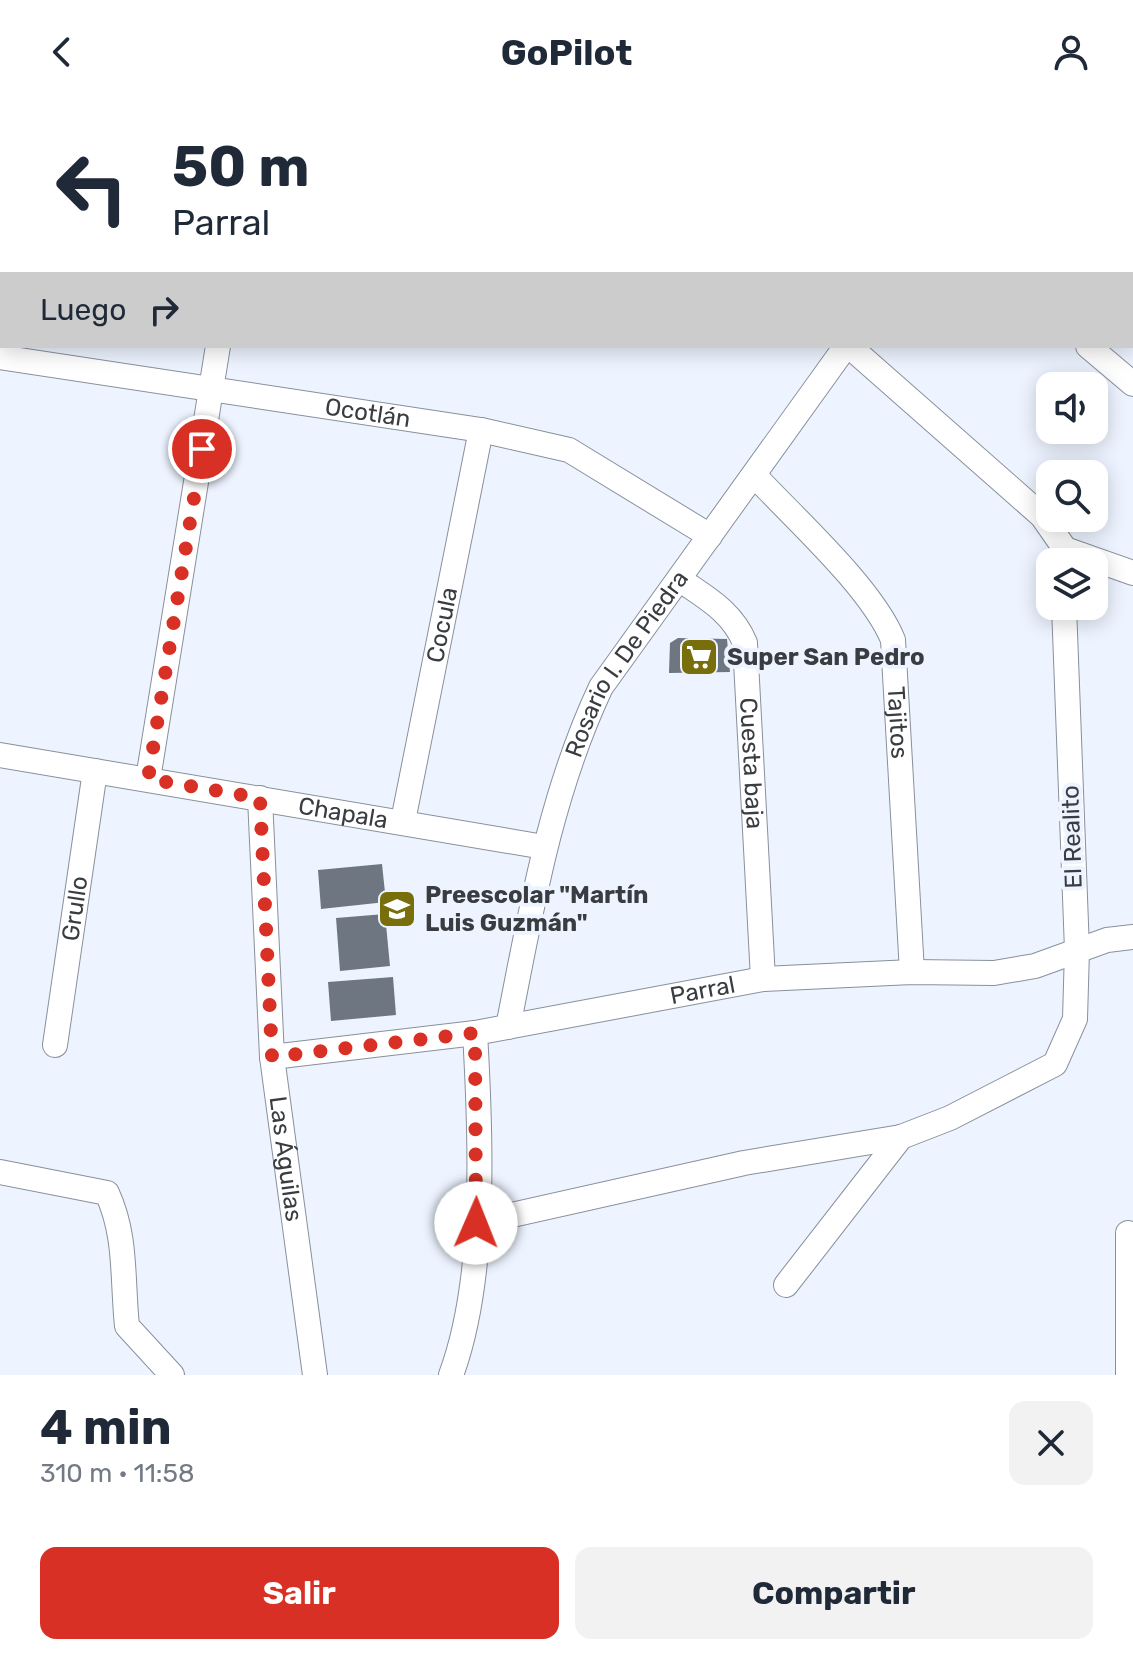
<!DOCTYPE html>
<html lang="es">
<meta charset="utf-8">
<style>
body{margin:0;font-family:Rubik,sans-serif;background:#f2f2f3;color:#1f2937;height:100vh;display:flex;flex-direction:column;font-size:30px;white-space:nowrap}
*{box-sizing:border-box;margin:0}
p{font-size:26px;color:#747a83}
.icon{flex:none;width:44px;height:44px;fill:none;stroke:currentColor;stroke-width:2;stroke-linecap:round;stroke-linejoin:round}
.map{position:relative;height:1271px;overflow:hidden}
.side{display:flex;flex-direction:column;background:#fff;flex:1}
.side>*{flex:none}
.guide{position:absolute;left:0px;top:0px;width:1134px;height:244px;box-shadow:0 4px 20px #0003;background:#fff;color:#1f2937;overflow:hidden}
.buttons{position:absolute;left:1036px;top:268px;display:grid;gap:16px}
.buttons a{display:grid;place-items:center;width:72px;height:72px;border-radius:16px;background:#fff;box-shadow:0 4px 20px #0003;font-size:40px}
.pin{position:absolute;display:grid;place-items:center;width:68px;height:68px;color:#fff;margin:-34px;border:4px solid #fff;border-radius:50%;box-shadow:0 2px 8px #0007}
.me{position:absolute;width:88px;margin:-44px;rotate:1deg;stroke-linejoin:round;filter:drop-shadow(0 0 6px #0008)}
.turn{display:flex;align-items:center;gap:28px;height:168px;padding:0 40px;font-size:36px}
.turn .icon{width:104px;height:104px;stroke-width:2.5}
.turn b{display:block;font-size:56px;line-height:68px}
.then{display:flex;align-items:center;height:76px;padding:0 40px;background:#0003;gap:16px;font-size:30px}
.round{display:grid;place-items:center;flex:none;width:84px;height:84px;border-radius:16px;background:#f2f2f3}
.head{display:flex;align-items:center;justify-content:space-between;height:136px;padding:0 40px}
h1{font-size:48px;font-weight:700;line-height:60px}
.cta{display:flex;gap:16px;margin-top:auto;padding:16px 40px}
.cta a{flex:1;height:92px;border-radius:16px;background:#d93025;color:#fff;font-size:32px;font-weight:700;line-height:92px;text-align:center}
.cta a+a{background:#f2f2f3;color:#1f2937}
header{display:flex;justify-content:space-between;align-items:center;height:104px;padding:0 40px;background:#fff;font-size:36px;font-weight:700}
.map>svg:first-child{display:block}
</style>
<header><svg class="icon" aria-label="back" viewBox="0 0 24 24"><path d="M15 5l-7 7 7 7"/></svg>GoPilot<svg class="icon" aria-label="person" viewBox="0 0 24 24"><circle cx="12" cy="8" r="4"/><path d="M4 21q1-7 8-7t8 7"/></svg></header>
<div class="map">
<svg width="1133" height="1271" viewBox="0 0 1133 1271">
<rect width="100%" height="100%" fill="#edf4ff"/>
<path fill="#cbc79d" d="M122 0H431L125 2Z"/>
<path fill="#6e7682" d="M678 534 727 535 730 568 669 569 670 539Z
M382 760 386 798 321 805 318 766Z
M385 810 390 862 340 867 336 814Z
M393 873 396 911 331 917 328 878Z"/>
<g fill="none" stroke-linecap="round" stroke-linejoin="round">
<defs>
<g id="minor">
<path d="M1048 0 1051 2"/>
<path d="M1022 2 1024 0"/>
<path d="M1132 72H1133"/>
<path d="M849 242 1042 412 1065 445V458"/>
<path d="M1088 242 1133 280"/>
<path id="s1" d="M0 253 481 326 569 346 710 432"/>
<path id="s2" d="M755 372C795 415 872 484 893 536L912 868"/>
<path d="M1065 445 1133 469"/>
<path id="s3" d="M679 475C706 494 732 507 745 539L763 875"/>
<path id="s4" d="M0 651 544 743"/>
<path d="M148 675 218 242"/>
<path id="s5" d="M260 694 272 953 315 1271"/>
<path id="s6" d="M403 717 481 326"/>
<path id="s7" d="M508 923C531 807 550 691 601 583L846 242"/>
<path id="s8" d="M55 941 95 667"/>
<path id="s9" d="M272 953 475 929 763 875 912 868 994 869 1035 862 1107 836 1133 833"/>
<path d="M0 1068 107 1089C127 1132 122 1175 127 1222L172 1271"/>
<path d="M476 1119 744 1059 901 1033 950 1014 1055 960 1075 915 1077 846 1064 502"/>
<path d="M786 1181 901 1033"/>
<path d="M451 1271C487 1174 481 1032 475 929"/>
<path d="M1128 1271V1129"/>
</g>
</defs>
<use href="#minor" stroke="#88909c" stroke-width="26"/>
<use href="#minor" stroke="#fff" stroke-width="24"/>
</g>
<g fill="none" stroke-linecap="round" stroke-linejoin="round">
<path stroke="#d93025" stroke-width="14" stroke-dasharray="0 25.2" d="M202 345 148 675 260 694 272 953 475 929 476 1119"/>
</g>
<defs>
<symbol id="supermarket-square" viewBox="-11 -11 22 22"><rect x="-9" y="-9" width="18" height="18" rx="4" fill="#786e0b" stroke="#edf4ff"/><path d="M-6-5.5h2.5l.6 2H6L4.5 2H-2.5L-4.4-4H-6ZM-1.5 3.2a1.3 1.3 0 1 0 .1 0ZM3 3.2a1.3 1.3 0 1 0 .1 0Z" fill="#fff"/></symbol>
<symbol id="school-square" viewBox="-11 -11 22 22"><rect x="-9" y="-9" width="18" height="18" rx="4" fill="#786e0b" stroke="#edf4ff"/><path d="M0-5L7-2L0 1L-7-2ZM-4 1L0 2.5L4 1V4Q0 6-4 4Z" fill="#fff"/></symbol>
</defs>
<g fill-rule="evenodd">
<use href="#supermarket-square" x="677" y="531" width="44" height="44"/>
<use href="#school-square" x="375" y="783" width="44" height="44"/>
</g>
<g text-anchor="middle" dominant-baseline="central" stroke-width="8" stroke-linejoin="round" paint-order="stroke">
<g font-size="24" fill="#393c41" stroke="#edf4ff">
<text stroke="none"><textPath href="#s1" startOffset="372">Ocotlán</textPath></text>
<text stroke="none"><textPath href="#s6" startOffset="200">Cocula</textPath></text>
<text stroke="none"><textPath href="#s7" startOffset="386">Rosario I. De Piedra</textPath></text>
<text stroke="none"><textPath href="#s2" startOffset="298">Tajitos</textPath></text>
<text stroke="none"><textPath href="#s3" startOffset="214">Cuesta baja</textPath></text>
<text stroke="none"><textPath href="#s4" startOffset="348">Chapala</textPath></text>
<text transform="translate(1072 733) rotate(-92)">El Realito</text>
<text stroke="none"><textPath href="#s8" startOffset="138">Grullo</textPath></text>
<text stroke="none"><textPath href="#s9" startOffset="436">Parral</textPath></text>
<text stroke="none"><textPath href="#s5" startOffset="362">Las Águilas</textPath></text>
</g>
<g font-size="24" font-weight="bold" fill="#393c41" stroke="#edf4ff" text-anchor="start">
<text x="727" y="553">Super San Pedro</text>
<text x="425" y="791">Preescolar "Martín<tspan x="425" dy="28">Luis Guzmán"</tspan></text>
</g>
</g>
</svg>
<div class="buttons">
<a><svg class="icon" aria-label="sound" viewBox="0 0 24 24"><path d="M4 9h4l5-4v14l-5-4H4zM17 9q2 3 0 6"/></svg></a>
<a><svg class="icon" aria-label="search" viewBox="0 0 24 24"><circle cx="10" cy="10" r="6"/><path d="M15 15l6 6"/></svg></a>
<a><svg class="icon" aria-label="layers" viewBox="0 0 24 24"><path d="M12 4l9 5-9 5-9-5zM3 14l9 5 9-5"/></svg></a>
</div>
<div class="pin" style="left:202px;top:345px;background:#d93025"><svg class="icon" aria-label="arrive" viewBox="0 0 24 24"><path d="M6 21V4h12l-3 4 3 4H6"/></svg></div>
<svg class="me" style="left:476px;top:1119px" viewBox="-20 -20 40 40"><circle r="19" fill="#fff"/><path d="M0-13L10 11 0 6-10 11z" fill="#d93025"/></svg>
<div class="guide">
<div class="turn"><svg class="icon" aria-label="left" viewBox="0 0 24 24"><path d="M17 20v-9H6M10 6l-5 5 5 5"/></svg><div><b>50 m</b>Parral</div></div>
<div class="then">Luego<svg class="icon" aria-label="right" viewBox="0 0 24 24"><path d="M7 20v-9h11M14 6l5 5-5 5"/></svg></div>
</div>
</div>
<section class="side">
<div class="head"><div><h1>4 min</h1><p>310 m · 11:58</p></div><a class="round"><svg class="icon" aria-label="close" viewBox="0 0 24 24"><path d="M6 6l12 12M18 6L6 18"/></svg></a></div>
<div class="cta"><a>Salir</a><a>Compartir</a></div>
</section>
